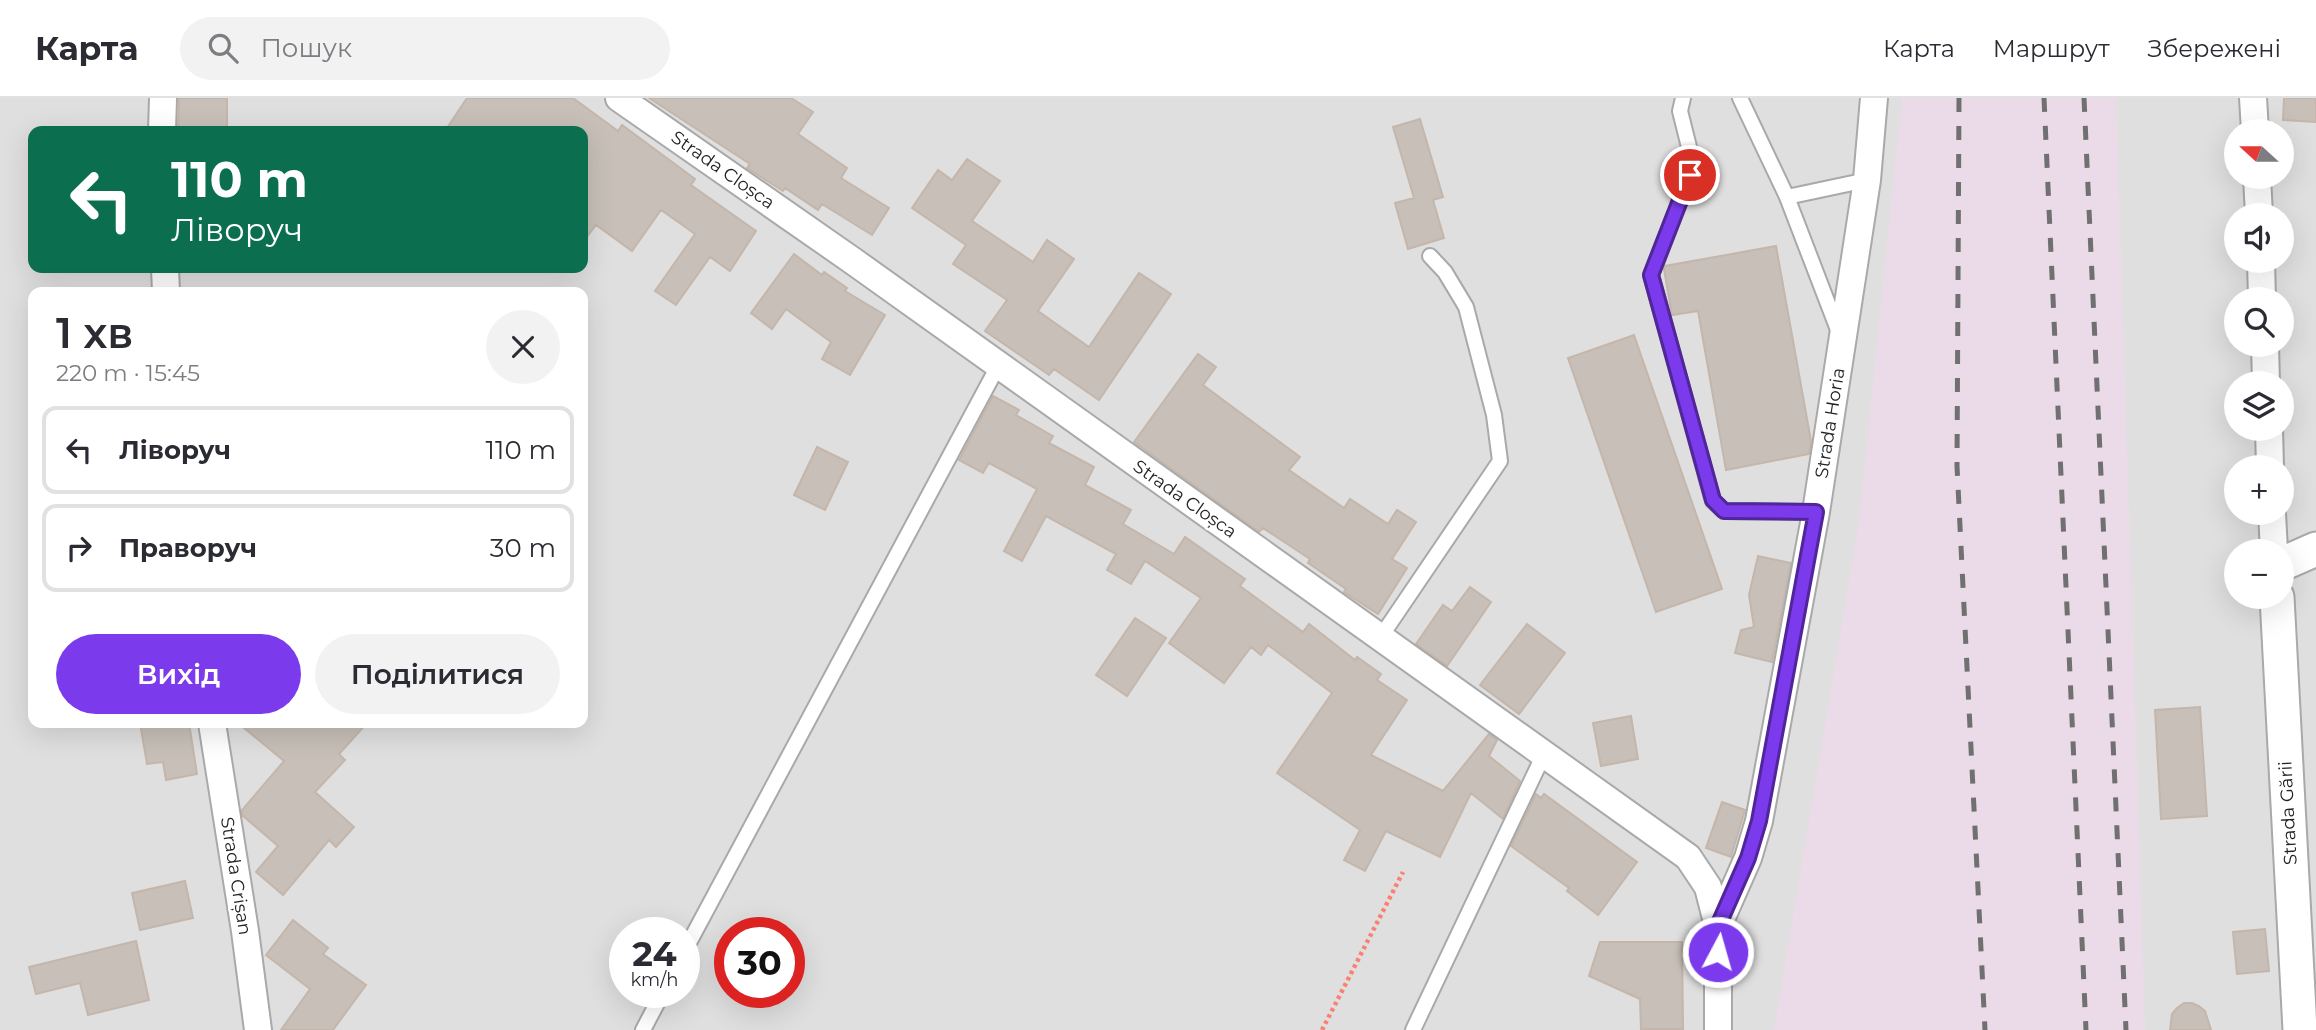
<!DOCTYPE html>
<html lang="uk">
<meta charset="utf-8">
<style>
body{margin:0;font-family:Montserrat,sans-serif;background:#f2f2f3;color:#2b2b33;height:100vh;display:flex;flex-direction:column;font-size:26px;white-space:nowrap}
*{box-sizing:border-box;margin:0}
p{font-size:23px;color:#7c7c81}
.icon{flex:none;width:38px;height:38px;fill:none;stroke:currentColor;stroke-width:2;stroke-linecap:round;stroke-linejoin:round}
.map{position:relative;flex:1;overflow:hidden}
.drawer{position:absolute;left:28px;top:189px;width:560px;height:441px;display:flex;flex-direction:column;background:#fff;border-radius:14px;box-shadow:0 7px 28px #0002}
.drawer>*{flex:none}
.hud{position:absolute;left:28px;top:28px;width:560px;height:147px;border-radius:14px;box-shadow:0 7px 28px #0002;background:#0b6e4f;color:#fff;overflow:hidden}
.needle{width:46px;rotate:291deg}
.buttons{position:absolute;left:2224px;top:21px;display:grid;gap:14px}
.buttons a{display:grid;place-items:center;width:70px;height:70px;border-radius:50%;background:#fff;box-shadow:0 7px 28px #0002;font-size:35px}
.speed{position:absolute;left:609px;top:819px;display:flex;gap:14px;font-size:35px;font-weight:700;text-align:center}
.speed>*{display:grid;place-content:center;width:91px;height:91px;border-radius:50%;background:#fff;box-shadow:0 7px 28px #0002;line-height:1}
.speed small{font-size:18px;font-weight:400}
.speed .limit{border:10px solid #d22;background:#fff;color:#111}
.pin{position:absolute;display:grid;place-items:center;width:60px;height:60px;color:#fff;margin:-30px;border:4px solid #fff;border-radius:50%;box-shadow:0 2px 7px #0007}
.me{position:absolute;width:77px;margin:-38px;rotate:6deg;stroke-linejoin:round;filter:drop-shadow(0 0 5px #0008)}
.turn{display:flex;align-items:center;gap:24px;height:147px;padding:0 28px;font-size:32px}
.turn .icon{width:91px;height:91px;stroke-width:2.5}
.turn b{display:block;font-size:49px;line-height:60px}
.round{display:grid;place-items:center;flex:none;width:74px;height:74px;border-radius:37px;background:#f2f2f3}
.overview{display:flex;align-items:center;justify-content:space-between;height:119px;padding:0 28px}
h1{font-size:42px;font-weight:600;line-height:52px}
.button{display:flex;gap:14px;margin-top:auto;padding:14px 28px}
.button a{flex:1;height:80px;border-radius:42px;background:#7c3aed;color:#fff;font-size:28px;font-weight:600;line-height:80px;text-align:center}
.button a+a{background:#f2f2f3;color:#2b2b33}
ul{padding:0;list-style:none}
li{display:flex;align-items:center;gap:21px;height:88px;margin:0 14px 10px;padding:0 14px;border:4px solid #e1e1e2;border-radius:14px}
li div{flex:1}
li b{display:block;font-size:26px}
li em{font-style:normal}
header{display:flex;align-items:center;gap:42px;box-sizing:border-box;height:98px;padding:0 35px;background:#fff;border-bottom:2px solid #e1e1e2}
header strong{font-size:33px}
nav{display:flex;gap:38px;margin-inline-start:auto;font-size:24px}
.search{width:490px;height:63px;background:#f2f2f3;display:flex;align-items:center;gap:18px;box-sizing:border-box;padding:0 24px;border-radius:38px;color:#7c7c81;font-size:26px}
.map>svg:first-child{display:block}
</style>
<header>
<strong>Карта</strong>
<div class="search"><svg class="icon" aria-label="search" viewBox="0 0 24 24"><circle cx="10" cy="10" r="6"/><path d="M15 15l6 6"/></svg>Пошук</div>
<nav><a>Карта</a><a>Маршрут</a><a>Збережені</a></nav>
</header>
<div class="map">
<svg width="2316" height="932" viewBox="0 0 2316 932">
<rect width="100%" height="100%" fill="#f2efe9"/>
<path fill="#e0dfdf" fill-rule="evenodd" d="M0 0H2316V932H0ZM33 33H583V170H33ZM2236 33H2282V79H2236ZM2236 117H2282V163H2236ZM33 194H583V625H33ZM2236 201H2282V247H2236ZM2236 285H2282V331H2236ZM2236 369H2282V415H2236ZM2236 453H2282V499H2236ZM625 835H684V894H625ZM730 835H789V894H730Z"/>
<path fill="#ebdbe8" d="M1902 0H2116L2145 932H1774L1859 423Z"/>
<path fill="#c7bfb8" stroke="#c4b6ab" stroke-width="2" d="M179 0H227V33H178Z
M467 0H573L618 33 622 27 695 81 691 87 756 133 730 173 710 159 676 207 655 193 695 136 661 112 632 153 596 127 583 144V33H445Z
M649 0H791L813 14 798 36 847 70 841 80 889 110 872 137 822 106 818 112 785 90 783 93 747 70 750 66Z
M2284 0H2316V24L2283 22Z
M1420 21 1443 99 1433 102 1444 140 1408 151 1395 105 1414 100 1393 29Z
M967 61 1000 83 972 123 1033 164 1047 142 1074 161 1038 213 1089 249 1139 175 1171 196 1099 302 1054 271 1049 277 985 233 1007 202 953 166 966 147 912 110 938 72 952 82Z
M1776 148 1811 343 1809 356 1726 372 1698 213 1672 217 1664 171 1665 168Z
M794 156 822 177 824 174 847 190 845 193 885 217 850 277 822 261 831 244 786 211 772 231 751 215Z
M1634 237 1722 491 1656 514 1568 260Z
M1198 256 1216 269 1203 287 1300 359 1289 372 1344 410 1350 401 1388 426 1397 412 1416 424 1392 461 1407 470 1378 516 1344 494 1346 491 1308 465 1310 461 1263 430 1259 434 1134 344Z
M993 298 1019 312 1016 317 1053 338 1049 345 1094 369 1085 387 1131 412 1123 426 1174 456 1185 439 1245 481 1240 488 1303 534 1309 526 1355 562 1357 559 1381 576 1377 582 1407 602 1371 657 1443 693 1489 636 1497 642 1489 658 1520 683 1503 721 1471 695 1440 759 1386 733 1365 773 1344 762 1360 732 1277 675 1332 595 1268 547 1261 557 1251 549 1224 585 1169 545 1201 500 1145 463 1131 486 1107 472 1116 456 1046 418 1022 463 1004 453 1037 391 989 365 983 375 959 362Z
M817 349 848 364 825 412 794 397Z
M1758 458 1791 465 1772 564 1735 555 1741 532 1754 529 1749 497Z
M1470 489 1491 504 1447 568 1416 546 1443 507 1452 513Z
M1135 520 1166 540 1127 598 1096 577Z
M1527 526 1565 555 1519 616 1480 587Z
M2200 609 2207 718 2161 721 2155 612Z
M1631 618 1638 661 1601 668 1593 625Z
M140 625H189L197 676 166 682 163 664 147 666Z
M238 625H367L339 656 345 662 315 694 354 729 336 749 329 742 283 797 256 774 278 748 242 717V712L284 663Z
M1536 696 1541 700 1544 696 1637 764 1598 817 1567 793 1569 790 1511 748Z
M1722 704 1745 712 1731 759 1706 750Z
M185 783 193 820 140 832 132 795Z
M293 822 328 850 323 856 366 887 333 932H281L310 891 266 857Z
M2265 831 2269 873 2237 876 2233 834Z
M136 843 149 902 88 917 80 885 36 896 29 869Z
M1600 844H1682L1683 931H1641L1640 901 1589 878Z
M2184 905H2192L2199 908 2205 913 2211 932H2170L2172 916 2177 910Z"/>
<g fill="none" stroke-linecap="round" stroke-linejoin="round">
<defs>
<path id="service" d="M1683 0 1680 13 1692 61 1690 77 1651 177 1713 403 1724 413 1816 414
M1740 0 1787 99 1840 237
M1787 99 1867 82
M1380 540 1500 363 1494 317 1466 209 1445 174 1430 158
M684 854 998 268
M643 932 663 894
M1413 932 1544 656"/>
<path id="minor" d="M619 0 853 163 1688 759 1708 789 1718 828
M2253 0 2255 33
M162 33 163 0
M2257 79 2259 117
M2261 163 2262 201
M165 170 166 194
M2265 247 2266 285
M2269 331 2270 369
M2272 415 2274 453
M212 625 245 833 258 932
M1718 932V828L1748 760 1759 723 1816 414 1867 82 1874 0"/>
<path id="tertiary" d="M2282 466 2316 451
M2277 499 2300 932"/>
</defs>
<use href="#service" stroke="#a9a9a9" stroke-width="18"/>
<use href="#minor" stroke="#a9a9a9" stroke-width="30"/>
<use href="#tertiary" stroke="#a9a9a9" stroke-width="37"/>
<path stroke="#fa8072" stroke-width="4.5" stroke-dasharray="3.5 3.5" stroke-linecap="butt" d="M1322 932 1403 774"/>
<use href="#service" stroke="#fff" stroke-width="14"/>
<use href="#minor" stroke="#fff" stroke-width="26"/>
<use href="#tertiary" stroke="#fff" stroke-width="33"/>
<path stroke="#707070" stroke-width="5" stroke-dasharray="14 14" stroke-linecap="butt" d="M1959 0 1957 368 1985 932
M2044 0 2086 932
M2084 0 2126 932"/>
</g>
<g fill="none" stroke-linecap="round" stroke-linejoin="round">
<defs>
<path id="route" d="M1690 77 1651 177 1713 402 1724 413 1816 414 1759 723 1748 760 1718 828V854"/>
</defs>
<use href="#route" stroke="#51269a" stroke-width="18"/>
<use href="#route" stroke="#7c3aed" stroke-width="12"/>
</g>
<g text-anchor="middle" dominant-baseline="central" stroke-width="5" stroke-linejoin="round" paint-order="stroke">
<g font-size="18" fill="#222" stroke="#fff">
<text transform="translate(723 72) rotate(35)">Strada Cloșca</text>
<text transform="translate(1830 325) rotate(-81)">Strada Horia</text>
<text transform="translate(1185 401) rotate(35)">Strada Cloșca</text>
<text transform="translate(2288 715) rotate(-93)">Strada Gării</text>
<text transform="translate(236 778) rotate(81)">Strada Crișan</text>
</g>
</g>
</svg>
<div class="buttons">
<a><svg class="needle" viewBox="-14 -14 28 28"><path d="M0-13l5 13h-10z" fill="#e53935"/><path d="M0 13l5-13h-10z" fill="#7c7c81"/></svg></a>
<a><svg class="icon" aria-label="sound" viewBox="0 0 24 24"><path d="M4 9h4l5-4v14l-5-4H4zM17 9q2 3 0 6"/></svg></a>
<a><svg class="icon" aria-label="search" viewBox="0 0 24 24"><circle cx="10" cy="10" r="6"/><path d="M15 15l6 6"/></svg></a>
<a><svg class="icon" aria-label="layers" viewBox="0 0 24 24"><path d="M12 4l9 5-9 5-9-5zM3 14l9 5 9-5"/></svg></a>
<a>+</a>
<a>−</a>
</div>
<div class="speed"><div>24<small>km/h</small></div><div class="limit">30</div></div>
<div class="pin" style="left:1690px;top:77px;background:#d93025"><svg class="icon" aria-label="arrive" viewBox="0 0 24 24"><path d="M6 21V4h12l-3 4 3 4H6"/></svg></div>
<svg class="me" style="left:1718px;top:854px" viewBox="-20 -20 40 40"><circle r="17" fill="#7c3aed" stroke="#fff" stroke-width="3"/><path d="M0-11L8 9 0 5-8 9z" fill="#fff"/></svg>
<div class="hud">
<div class="turn"><svg class="icon" aria-label="left" viewBox="0 0 24 24"><path d="M17 20v-9H6M10 6l-5 5 5 5"/></svg><div><b>110 m</b>Ліворуч</div></div>
</div>
<section class="drawer">
<div class="overview"><div><h1>1 хв</h1><p>220 m · 15:45</p></div><a class="round"><svg class="icon" aria-label="close" viewBox="0 0 24 24"><path d="M6 6l12 12M18 6L6 18"/></svg></a></div>
<ul>
<li><svg class="icon" aria-label="left" viewBox="0 0 24 24"><path d="M17 20v-9H6M10 6l-5 5 5 5"/></svg><div><b>Ліворуч</b></div><em>110 m</em></li>
<li><svg class="icon" aria-label="right" viewBox="0 0 24 24"><path d="M7 20v-9h11M14 6l5 5-5 5"/></svg><div><b>Праворуч</b></div><em>30 m</em></li>
</ul>
<div class="button"><a>Вихід</a><a>Поділитися</a></div>
</section>
</div>
